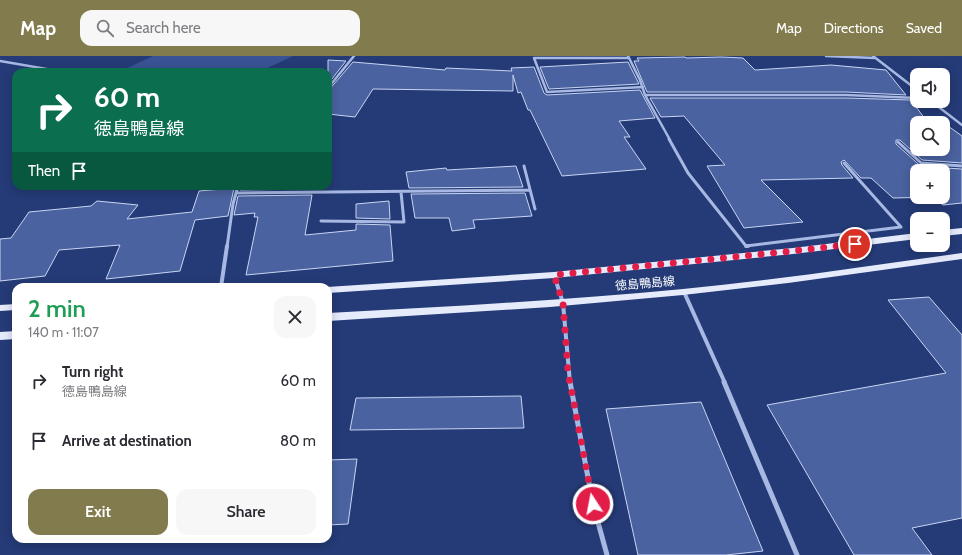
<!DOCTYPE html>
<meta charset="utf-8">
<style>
body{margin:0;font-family:Cabin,"Noto Sans JP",sans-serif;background:#f7f7f7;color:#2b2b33;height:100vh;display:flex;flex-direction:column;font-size:15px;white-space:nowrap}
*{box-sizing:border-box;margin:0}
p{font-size:13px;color:#7c7c81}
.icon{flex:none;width:22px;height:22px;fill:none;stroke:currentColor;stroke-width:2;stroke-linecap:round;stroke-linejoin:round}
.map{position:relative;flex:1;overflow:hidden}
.panel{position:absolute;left:12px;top:227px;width:320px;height:260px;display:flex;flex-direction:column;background:#fff;border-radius:12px;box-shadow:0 2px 10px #0003}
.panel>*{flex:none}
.guide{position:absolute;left:12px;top:12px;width:320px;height:122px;border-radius:12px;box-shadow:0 2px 10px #0003;background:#0b6e4f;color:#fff;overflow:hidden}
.controls{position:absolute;left:910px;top:12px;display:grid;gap:8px}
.controls a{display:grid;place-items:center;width:40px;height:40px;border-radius:8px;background:#fff;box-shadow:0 2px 10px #0003;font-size:20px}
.pin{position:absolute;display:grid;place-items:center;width:34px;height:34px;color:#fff;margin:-17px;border:2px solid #fff;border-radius:50%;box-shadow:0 1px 4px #0007}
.me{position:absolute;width:44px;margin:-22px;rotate:349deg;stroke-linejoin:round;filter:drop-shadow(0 0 3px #0008)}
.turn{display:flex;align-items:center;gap:14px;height:84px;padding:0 16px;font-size:18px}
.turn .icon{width:52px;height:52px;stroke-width:2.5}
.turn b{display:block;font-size:28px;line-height:34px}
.then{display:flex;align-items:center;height:38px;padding:0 16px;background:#0003;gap:8px;font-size:15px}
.round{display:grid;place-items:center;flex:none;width:42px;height:42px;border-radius:12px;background:#f7f7f7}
.overview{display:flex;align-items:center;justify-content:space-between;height:68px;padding:0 16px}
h1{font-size:24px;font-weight:600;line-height:30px;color:#1e9e55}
.primary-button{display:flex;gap:8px;margin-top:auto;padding:8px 16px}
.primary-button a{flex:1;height:46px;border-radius:12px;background:#827b4d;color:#fff;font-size:16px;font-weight:600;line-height:46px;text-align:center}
.primary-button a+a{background:#f7f7f7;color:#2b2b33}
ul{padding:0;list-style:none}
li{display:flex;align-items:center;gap:12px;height:60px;padding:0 16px}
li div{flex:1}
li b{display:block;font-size:15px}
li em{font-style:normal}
header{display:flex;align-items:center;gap:24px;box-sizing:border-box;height:56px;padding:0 20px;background:#827b4d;color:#fff}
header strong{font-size:19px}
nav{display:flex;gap:22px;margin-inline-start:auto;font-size:14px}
.search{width:280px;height:36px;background:#f7f7f7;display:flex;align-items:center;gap:10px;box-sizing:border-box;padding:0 14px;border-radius:12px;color:#7c7c81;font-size:15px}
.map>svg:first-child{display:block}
</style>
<header>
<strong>Map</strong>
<div class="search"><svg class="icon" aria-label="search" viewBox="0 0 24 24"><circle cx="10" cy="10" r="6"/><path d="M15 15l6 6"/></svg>Search here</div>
<nav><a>Map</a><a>Directions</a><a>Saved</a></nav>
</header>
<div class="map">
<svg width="962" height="499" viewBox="0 0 962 499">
<rect width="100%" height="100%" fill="#253b77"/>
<path fill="#395395" d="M153 0H293L259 16H119Z"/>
<path fill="#4a629f" stroke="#c9d5f2" d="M685 1 686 2 721 1 743 2 755 14 831 9 886 14 906 39 846 36H647L634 5H639L637 2Z
M328 4 346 5 328 28Z
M353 6 445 14 446 12 512 15 511 12 534 11 544 37 547 39 640 34 655 62 619 65 630 81H624L646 113 562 120 530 54H528L521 36 518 37 513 19V35L373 33 355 61 328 58V35Z
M628 6 639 28 549 33 540 11Z
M650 42H846L911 44 928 67H917V93H943V70H948L962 80V107L922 104 900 84H896V88L926 115H917V141H943V115H933L930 111 962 113V147L943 149 934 141 893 142 871 122H861L844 104 841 106 842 109 853 122 761 124 803 166 744 172 707 110 725 109 684 60 661 61Z
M516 110 523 131 409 132 406 116 446 112 447 114Z
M254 130H313V133L240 134 241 132Z
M234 132 228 160 195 164 180 215 106 223 120 189 59 194 45 220 0 225V183L11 182 29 156 91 150 97 145 138 149 127 163 192 156 199 135Z
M525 137 532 160 473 164 475 172 452 175 449 162H415L411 138Z
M312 139 305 179 356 174V168L390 169 393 205 246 219 258 161H254L255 157 234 159 238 140Z
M389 145 390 163 356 162V148Z
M929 241 962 279V462L912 472 932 499H854L767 349 946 317 888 244Z
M521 340 524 372 350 374 356 342Z
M701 346 763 495 726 499H638L606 353Z
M357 403 348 468 328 469V404Z"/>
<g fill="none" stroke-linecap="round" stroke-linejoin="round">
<path stroke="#a7b8e3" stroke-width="2.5" d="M628 0 640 24 645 39 670 84
M826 0 875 2
M873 0 917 34
M629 2H534L547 36 643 31
M0 5 64 16
M328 32 354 0
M645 39H846L917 42
M931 45 962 69"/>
<path stroke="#a7b8e3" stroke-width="3" d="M669 83 688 117 746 190 901 171 844 107
M898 86 930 115
M921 107 962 110
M524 110 535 153
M105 131 126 130
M236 137 530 134
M321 165 404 166 401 136
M227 191 233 148 238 130"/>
<path stroke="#a7b8e3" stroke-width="4" d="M746 190H748
M554 219 563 247 570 327
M221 231 227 190
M684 236 725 327"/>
<path stroke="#a7b8e3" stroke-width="5" d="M570 326 593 448 607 499
M724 326 797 499"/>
<path fill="#e6ebfc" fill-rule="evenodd" d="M962 172V178L943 180V174Z
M917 177V183L793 198 554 222 328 237 327 231 554 216 793 192Z
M962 197V203L788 227 683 239 550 251 328 265V257C446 251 565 244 683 233 776 224 869 210 962 197Z
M16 248V254L0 255V249Z
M16 275V283L0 284V276Z"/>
</g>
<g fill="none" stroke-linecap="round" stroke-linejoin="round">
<path stroke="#e11d48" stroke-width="7" stroke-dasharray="0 12.6" d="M593 448 568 316 563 247 554 219 793 195 855 188"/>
</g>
<g text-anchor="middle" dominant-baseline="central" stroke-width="4" stroke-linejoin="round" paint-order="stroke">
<g font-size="12" fill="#fff" stroke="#253b77">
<text transform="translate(645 227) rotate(-5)">徳島鴨島線</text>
</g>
</g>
</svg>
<div class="controls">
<a><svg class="icon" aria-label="sound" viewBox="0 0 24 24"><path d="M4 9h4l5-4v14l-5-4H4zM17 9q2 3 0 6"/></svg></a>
<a><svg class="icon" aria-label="search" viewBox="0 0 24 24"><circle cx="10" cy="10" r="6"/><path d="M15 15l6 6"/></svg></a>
<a>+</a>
<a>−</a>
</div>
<div class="pin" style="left:855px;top:188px;background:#d93025"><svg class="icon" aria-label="arrive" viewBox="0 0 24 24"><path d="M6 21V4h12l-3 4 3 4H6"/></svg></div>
<svg class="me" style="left:593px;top:448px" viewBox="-20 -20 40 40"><circle r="17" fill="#e11d48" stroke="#fff" stroke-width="3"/><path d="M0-11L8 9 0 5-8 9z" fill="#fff"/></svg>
<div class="guide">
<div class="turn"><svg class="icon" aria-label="right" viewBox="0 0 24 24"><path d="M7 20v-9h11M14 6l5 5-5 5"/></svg><div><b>60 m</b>徳島鴨島線</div></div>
<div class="then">Then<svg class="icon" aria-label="arrive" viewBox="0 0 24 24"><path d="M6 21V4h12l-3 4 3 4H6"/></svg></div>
</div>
<section class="panel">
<div class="overview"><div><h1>2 min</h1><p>140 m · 11:07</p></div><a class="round"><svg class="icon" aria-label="close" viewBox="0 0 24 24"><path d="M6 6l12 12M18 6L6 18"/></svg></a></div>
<ul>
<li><svg class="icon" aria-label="right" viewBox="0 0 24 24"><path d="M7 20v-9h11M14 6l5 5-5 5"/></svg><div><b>Turn right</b><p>徳島鴨島線</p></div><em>60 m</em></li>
<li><svg class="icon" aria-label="arrive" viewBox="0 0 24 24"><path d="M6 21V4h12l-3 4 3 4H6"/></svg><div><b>Arrive at destination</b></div><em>80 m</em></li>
</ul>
<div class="primary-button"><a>Exit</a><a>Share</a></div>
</section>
</div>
